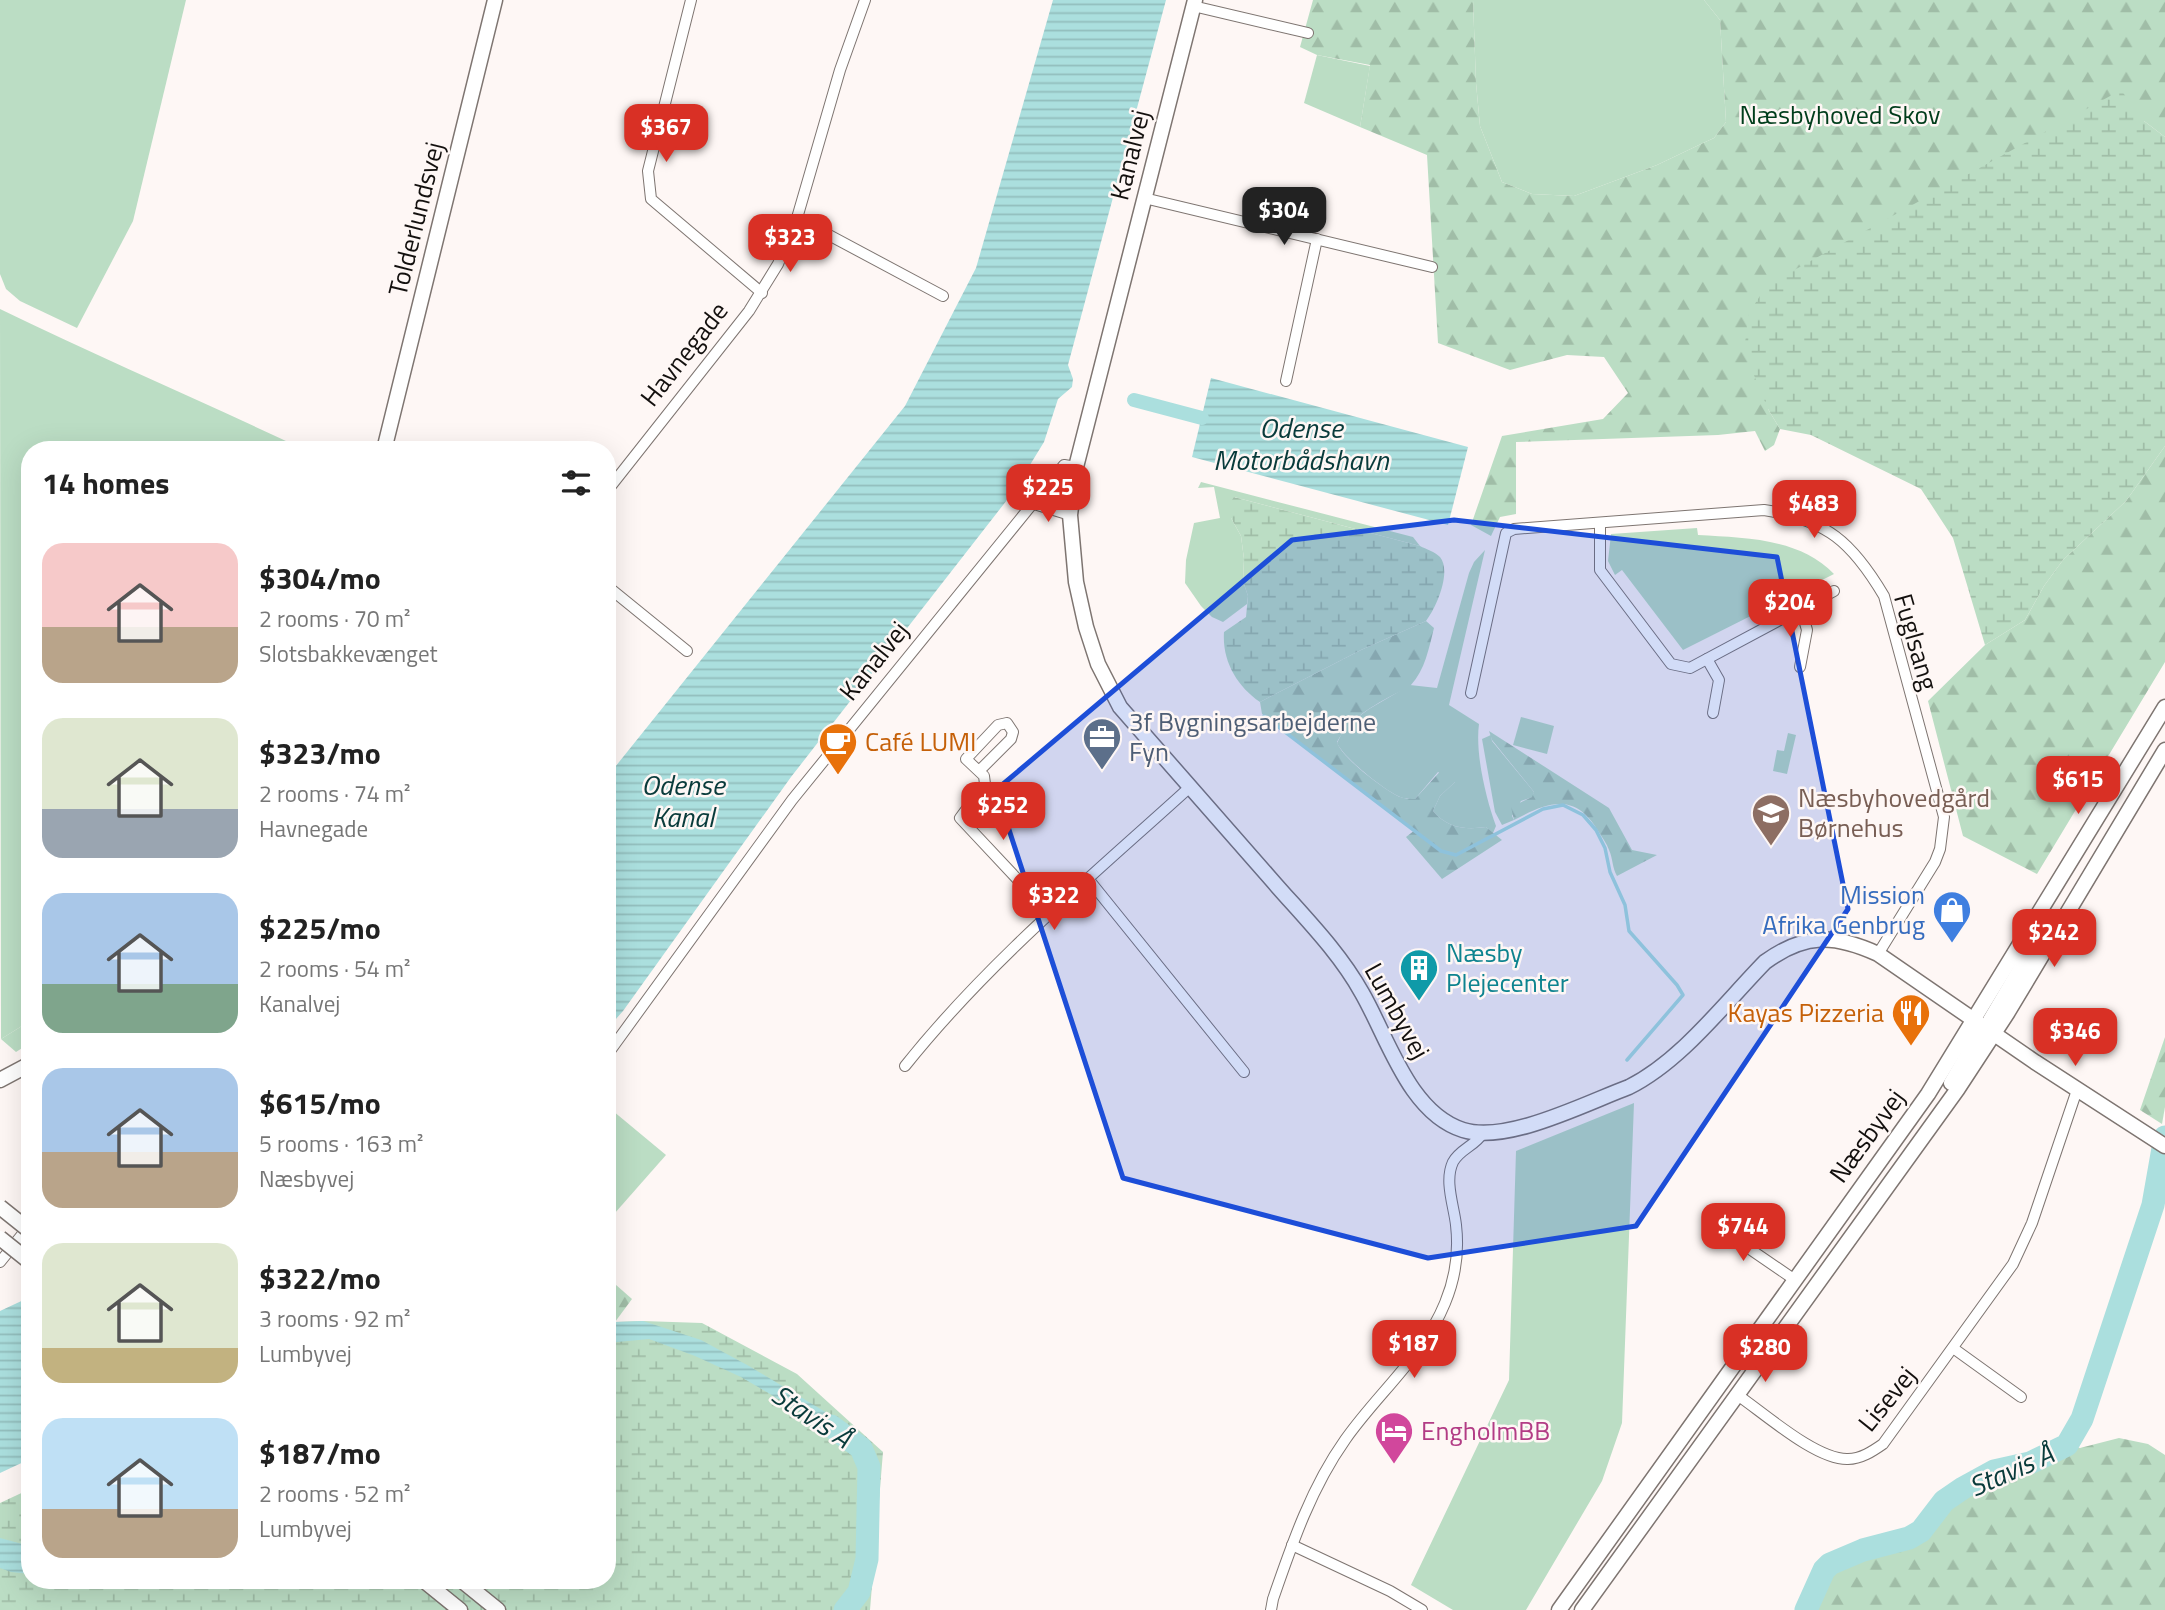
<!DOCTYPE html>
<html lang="en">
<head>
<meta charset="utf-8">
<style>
  :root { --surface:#fff; --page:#f6f6f6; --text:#222; --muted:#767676; --accent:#d93025 }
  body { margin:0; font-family:"Titillium Web",sans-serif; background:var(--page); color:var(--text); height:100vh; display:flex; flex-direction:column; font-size:26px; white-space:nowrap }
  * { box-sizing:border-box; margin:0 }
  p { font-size:23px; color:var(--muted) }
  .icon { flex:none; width:38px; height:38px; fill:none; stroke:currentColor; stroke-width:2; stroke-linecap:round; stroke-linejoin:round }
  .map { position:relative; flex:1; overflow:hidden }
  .sheet { position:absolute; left:21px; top:441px; width:595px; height:1148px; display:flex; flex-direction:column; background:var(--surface); border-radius:28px; box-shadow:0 7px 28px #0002 }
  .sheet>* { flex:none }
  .price { position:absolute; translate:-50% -60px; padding:0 16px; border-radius:14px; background:var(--accent); color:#fff; font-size:23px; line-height:46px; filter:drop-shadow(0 2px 4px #0008) }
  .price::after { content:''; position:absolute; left:50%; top:42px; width:21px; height:16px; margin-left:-10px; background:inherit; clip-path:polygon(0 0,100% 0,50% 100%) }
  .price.active { background:#222; color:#fff }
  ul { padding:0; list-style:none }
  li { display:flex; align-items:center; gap:21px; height:175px; padding:0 21px }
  li span { display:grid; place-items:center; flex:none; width:196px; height:140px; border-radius:21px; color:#555 }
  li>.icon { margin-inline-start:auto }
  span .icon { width:84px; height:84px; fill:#fffc; stroke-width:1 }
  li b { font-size:30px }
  h2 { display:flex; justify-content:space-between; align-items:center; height:84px; padding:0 21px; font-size:30px }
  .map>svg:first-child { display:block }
  .green { fill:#bbddc4 }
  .forest { fill:url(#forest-firs) }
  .wetland { fill:url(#wetland-marsh) }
  .water { fill:url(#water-rules) }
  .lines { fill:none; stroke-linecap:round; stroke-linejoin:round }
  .stream { stroke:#abdfde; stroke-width:3.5 }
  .canal { stroke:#abdfde; stroke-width:14 }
  .river { stroke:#abdfde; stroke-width:23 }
  .street-casing { stroke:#7e7571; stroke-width:12 }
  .secondary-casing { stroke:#7e7571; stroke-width:17 }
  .street { stroke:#fff; stroke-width:10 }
  .secondary { stroke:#fff; stroke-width:14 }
  .secondary-bridge-casing { stroke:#7e7571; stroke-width:17; stroke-linecap:butt }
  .secondary-bridge { stroke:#fff; stroke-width:14 }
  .marked { fill:#1d4ed8; fill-opacity:0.2; stroke:#1d4ed8; stroke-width:5; stroke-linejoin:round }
  .labels { text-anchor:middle; stroke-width:5; stroke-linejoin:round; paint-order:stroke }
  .park-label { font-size:26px; fill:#003d1b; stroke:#fef7f5 }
  .street-label { font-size:26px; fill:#13100e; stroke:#fef7f5 }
  .service-label { font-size:26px; fill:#4e5e75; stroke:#fef7f5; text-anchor:start }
  .food-label { font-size:26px; fill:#c56008; stroke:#fef7f5; text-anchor:start }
  .education-label { font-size:26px; fill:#785e54; stroke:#fef7f5; text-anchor:start }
  .shop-label { font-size:26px; fill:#366cbe; stroke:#fef7f5; text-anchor:end }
  .culture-label { font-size:26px; fill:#0d838f; stroke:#fef7f5; text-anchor:start }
  .hotel-label { font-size:26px; fill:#b23c85; stroke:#fef7f5; text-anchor:start }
  .water-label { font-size:28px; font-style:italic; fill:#093b3b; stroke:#fef7f5 }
</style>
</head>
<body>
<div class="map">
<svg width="2165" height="1610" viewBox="0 0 2165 1610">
  <defs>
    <pattern id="forest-firs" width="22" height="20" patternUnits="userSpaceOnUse" patternTransform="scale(1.75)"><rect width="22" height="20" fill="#bbddc4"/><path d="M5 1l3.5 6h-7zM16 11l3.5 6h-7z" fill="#a0bda7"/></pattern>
    <pattern id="wetland-marsh" width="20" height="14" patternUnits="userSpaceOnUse" patternTransform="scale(1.75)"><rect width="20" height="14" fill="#bbddc4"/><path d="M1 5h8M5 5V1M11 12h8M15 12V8" fill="none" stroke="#a0bda7"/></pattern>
    <pattern id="water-rules" width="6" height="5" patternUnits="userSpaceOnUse" patternTransform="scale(1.75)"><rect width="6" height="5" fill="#abdfde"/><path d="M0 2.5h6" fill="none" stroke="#92bebd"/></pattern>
  </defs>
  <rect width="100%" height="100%" fill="#fef7f5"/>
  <g class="green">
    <polygon points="0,0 186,0 133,221 77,328 20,301 6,289 0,274"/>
    <polygon points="1473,0 1704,0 1720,20 1726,122 1714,138 1701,144 1657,165 1574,196 1532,194 1502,182 1480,126 1476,83"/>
    <polygon points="1317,55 1370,66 1360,127 1304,103"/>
    <path d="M0,309C101,358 204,402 305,450H30V1021L1,1039Z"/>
    <polygon points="1201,482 1413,537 1420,546 1234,497 1231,518 1241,536 1244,559 1243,581 1248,596 1247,604 1223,622 1212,617 1201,606 1185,583 1186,560 1194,523 1220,518 1214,487 1198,488"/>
    <path d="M1697,528L1698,535C1746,538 1800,538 1834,574L1683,650L1622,570L1615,575L1608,561L1611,534Z"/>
    <path d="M1485,550L1449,705L1479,724C1475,753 1486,799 1496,826L1493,833L1486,827C1465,830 1447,828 1433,811L1440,796L1455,782L1438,772L1415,799C1409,799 1404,799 1398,796C1383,789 1343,757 1337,743L1343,731L1354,720L1369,709L1410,685L1437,688L1469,573L1474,562Z"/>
    <polygon points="1521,717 1554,726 1547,754 1513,745"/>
    <polygon points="1788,733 1796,735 1787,774 1773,771 1777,750 1784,751"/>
    <polygon points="1491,735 1492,741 1534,792 1533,797 1521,801 1512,816 1514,820 1502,825 1495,812 1482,739"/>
    <polygon points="1634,1103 1622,1423 1602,1481 1526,1610 1453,1610 1411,1585 1509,1380 1516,1151"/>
    <polygon points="607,1106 666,1155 607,1222"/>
  </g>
  <g class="forest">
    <polygon points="1313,0 1473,0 1476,83 1480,126 1502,182 1532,194 1574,196 1657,165 1701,144 1714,138 1726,122 1720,20 1704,0 2165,0 2165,137 2144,121 1768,409 1780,429 1774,445 1765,451 1755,431 1718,435 1516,442 1516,514 1500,517 1491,536 1471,525 1502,436 1603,419 1628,393 1604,357 1567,355 1510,370 1438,343 1427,155 1360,127 1370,65 1317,55 1300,47"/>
    <polygon points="2165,446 2165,662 2037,874 1963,836 1928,701 1985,645 2025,620 2044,586 2063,560 2126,501"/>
    <path d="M1426,621L1434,628C1429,648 1425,670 1411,685C1406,689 1397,693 1391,696C1369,708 1349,720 1337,742C1342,758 1379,785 1394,794C1400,798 1407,799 1415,799L1445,766L1451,767L1457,776L1455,782L1440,796L1433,811C1447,828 1465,830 1486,827L1502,840L1442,879L1406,837L1415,830L1262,714L1260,702L1361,650Z"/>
    <path d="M1489,731L1609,808L1632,850L1657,855L1617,876C1612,867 1613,859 1609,850C1607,844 1602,837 1598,831C1575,792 1548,802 1514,820L1511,807L1532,797L1534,792L1492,740Z"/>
    <polygon points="30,1021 30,1043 16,1052 1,1039"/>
    <polygon points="2165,1037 2165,1107 2162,1124 2140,1110"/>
    <polygon points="607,1277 632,1299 615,1322 607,1325"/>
    <path d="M2119,1438L2148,1444L2165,1455V1610H1806C1814,1598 1816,1582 1823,1570C1837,1548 1892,1549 1913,1536C1932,1524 1941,1502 1963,1488C1988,1473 2002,1471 2028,1463C2042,1459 2055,1451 2067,1445L2080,1448Z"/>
  </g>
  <g class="wetland">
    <polygon points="2121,90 2144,121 2165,137 2165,446 2126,501 2063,560 2044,586 2025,620 1985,645 1953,538 1921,489 1811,435 1780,429 1768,409 1744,351 1749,313 1767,285"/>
    <path d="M1234,497L1420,546C1426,549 1435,552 1440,557C1452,572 1436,608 1426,621L1361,650L1260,702C1237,686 1222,661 1224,632L1246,617L1248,596L1243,581L1244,559L1241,536L1231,518L1230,503Z"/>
    <polygon points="643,1321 702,1323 797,1374 883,1452 870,1610 0,1610 0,1503 30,1489 30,1580 607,1580 607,1325 615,1322"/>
  </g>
  <g class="water">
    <polygon points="1053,0 1166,0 1068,365 1073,379 1072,387 1058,399 1044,442 1014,491 791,777 623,1011 607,1029 607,777 905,406 976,268"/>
    <polygon points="1211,378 1468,447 1448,525 1192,457"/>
    <polygon points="30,1297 30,1459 0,1473 0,1311"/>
    <polygon points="643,1321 701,1340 749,1366 827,1413 862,1440 850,1448 809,1417 741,1377 695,1356 649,1339 607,1343 607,1325 615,1322"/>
    <polygon points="0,1538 30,1546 30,1574 11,1572 0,1568"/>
  </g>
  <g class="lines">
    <polyline class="stream" points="1264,716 1441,851 1456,855 1543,809 1563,805 1583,815 1596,830 1605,848 1610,872 1625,905 1629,931 1677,985 1683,995 1627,1060"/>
    <polyline class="canal" points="1134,400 1202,418"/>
    <g class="river">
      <polyline points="831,1426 861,1448 869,1467 867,1559 859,1592 845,1610"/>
      <polyline points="1806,1610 1824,1570 1830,1564 1863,1550 1909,1538 1921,1531 1944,1501 1963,1488 1994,1471 2030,1463 2067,1445 2082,1419 2153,1205 2165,1137"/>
    </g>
    <g class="street-casing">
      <g id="street">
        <polyline points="691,0 648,171 651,199 762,293"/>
        <polyline points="1193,6 1308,33"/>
        <polyline points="1144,198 1432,267"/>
        <polyline points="797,218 943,296"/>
        <polyline points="1286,381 1317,239"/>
        <polyline points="607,491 749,311 778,264 797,218 840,70 865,0"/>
        <polyline points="1034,504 1070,515"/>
        <polyline points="1600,523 1600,570 1671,664 1690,668 1834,591"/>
        <polyline points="607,586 687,651"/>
        <polyline points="1707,659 1719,680 1713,713"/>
        <polyline points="1800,667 1807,630 1801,609"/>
        <path d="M1471,693L1506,533L1514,529L1764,510C1827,520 1852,542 1884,596L1944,817L1940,849L1935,862L1878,954"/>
        <polyline points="979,771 1011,739 1013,732 1007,723 998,725 966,759 984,776 985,784 960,818 1050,914"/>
        <polyline points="1089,880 1244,1072"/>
        <polyline points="607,1055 792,800 1064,465 1076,467"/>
        <path d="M905,1066C988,962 1092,876 1190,787"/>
        <polyline points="1709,1221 1795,1280"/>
        <polyline points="0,1262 29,1226"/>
        <polyline points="1953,1348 2021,1397"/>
        <path d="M1736,1394C1764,1413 1816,1460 1848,1459C1861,1459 1873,1451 1883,1444L2013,1264L2032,1223L2077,1090"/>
        <polyline points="1292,1545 1390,1591 1422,1610"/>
        <path d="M1271,1610L1273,1599C1292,1544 1311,1488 1345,1440C1377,1394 1423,1357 1445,1303C1455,1279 1459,1251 1456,1225C1454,1206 1444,1181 1453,1162C1460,1149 1475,1146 1483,1133"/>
      </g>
    </g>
    <g class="secondary-casing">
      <g id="secondary">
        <path d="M1195,0L1076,467L1070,515L1076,582L1086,627L1098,664L1120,707C1170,764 1220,821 1270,878C1302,915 1338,950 1362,993C1388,1038 1409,1113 1463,1130C1507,1144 1586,1103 1629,1087C1681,1061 1724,1004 1765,962C1805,933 1834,934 1878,954L2035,1062L2165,1146"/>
        <polyline points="384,450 495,0"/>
        <polyline points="1993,1034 1990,1020 2036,942 2039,919"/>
        <polyline points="0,1080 30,1064"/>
        <polyline points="1951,1083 1979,1035 1973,1020"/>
        <polyline points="423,1580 460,1610"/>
        <polyline points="461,1580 498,1610"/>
        <polyline points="1559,1610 1928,1094 2165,707"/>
        <polyline points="1582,1610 1957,1090 2008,1012 2165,750"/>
      </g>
    </g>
    <use href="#street" class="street"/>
    <use href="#secondary" class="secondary"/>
    <g class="secondary-bridge-casing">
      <g id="secondary-bridge">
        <polyline points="0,1207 30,1231"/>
        <polyline points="0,1238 30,1262"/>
      </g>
    </g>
    <use href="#secondary-bridge" class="secondary-bridge"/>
  </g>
  <path class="marked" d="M1454,520L1777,557L1848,909L1636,1226L1428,1258L1123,1178L996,790L1292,540Z"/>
  <defs>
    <g id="office-pin" transform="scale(2.0125)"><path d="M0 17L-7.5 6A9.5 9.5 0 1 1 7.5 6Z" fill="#5c6f8a" stroke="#fef7f5"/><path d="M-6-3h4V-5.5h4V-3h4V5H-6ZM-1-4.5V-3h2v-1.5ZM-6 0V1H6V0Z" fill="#fff"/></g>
    <g id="cafe-pin" transform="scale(2.0125)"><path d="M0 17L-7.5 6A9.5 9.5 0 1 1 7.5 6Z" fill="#e8710a" stroke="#fef7f5"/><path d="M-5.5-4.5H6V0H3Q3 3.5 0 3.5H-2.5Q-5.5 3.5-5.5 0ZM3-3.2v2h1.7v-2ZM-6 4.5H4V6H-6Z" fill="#fff"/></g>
    <g id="school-pin" transform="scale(2.0125)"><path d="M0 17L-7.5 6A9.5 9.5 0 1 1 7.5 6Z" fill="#8d6e63" stroke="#fef7f5"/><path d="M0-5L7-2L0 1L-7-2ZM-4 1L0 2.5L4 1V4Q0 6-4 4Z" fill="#fff"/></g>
    <g id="shop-pin" transform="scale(2.0125)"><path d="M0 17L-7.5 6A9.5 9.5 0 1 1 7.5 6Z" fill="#3f7fe0" stroke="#fef7f5"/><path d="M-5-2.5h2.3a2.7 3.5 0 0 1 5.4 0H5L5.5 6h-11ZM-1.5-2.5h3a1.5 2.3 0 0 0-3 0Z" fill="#fff"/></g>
    <g id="building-pin" transform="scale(2.0125)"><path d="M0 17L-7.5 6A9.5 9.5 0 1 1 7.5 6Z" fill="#0f9aa8" stroke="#fef7f5"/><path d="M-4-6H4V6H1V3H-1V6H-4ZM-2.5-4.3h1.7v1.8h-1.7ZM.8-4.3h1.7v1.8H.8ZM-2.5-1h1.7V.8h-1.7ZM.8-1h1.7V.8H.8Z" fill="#fff"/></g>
    <g id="restaurant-pin" transform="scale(2.0125)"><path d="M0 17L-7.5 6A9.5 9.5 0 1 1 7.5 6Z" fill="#e8710a" stroke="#fef7f5"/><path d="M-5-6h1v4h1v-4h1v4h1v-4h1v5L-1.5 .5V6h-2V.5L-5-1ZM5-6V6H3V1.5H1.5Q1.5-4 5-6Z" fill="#fff"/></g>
    <g id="hotel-pin" transform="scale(2.0125)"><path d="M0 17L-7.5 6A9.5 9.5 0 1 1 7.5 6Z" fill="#d1479c" stroke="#fef7f5"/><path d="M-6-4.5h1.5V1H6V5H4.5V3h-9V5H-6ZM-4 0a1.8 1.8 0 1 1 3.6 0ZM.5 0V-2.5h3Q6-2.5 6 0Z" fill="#fff"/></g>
  </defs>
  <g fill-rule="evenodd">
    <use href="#office-pin" x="1102" y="737"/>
    <use href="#cafe-pin" x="838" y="742"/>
    <use href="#school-pin" x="1771" y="813"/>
    <use href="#shop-pin" x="1952" y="910"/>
    <use href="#building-pin" x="1419" y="968"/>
    <use href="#restaurant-pin" x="1911" y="1013"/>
    <use href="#hotel-pin" x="1394" y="1431"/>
  </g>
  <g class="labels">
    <g class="park-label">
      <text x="1840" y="124">Næsbyhoved Skov</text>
    </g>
    <g class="street-label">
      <text transform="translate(1130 155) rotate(-76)" y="9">Kanalvej</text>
      <text transform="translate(416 219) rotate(-76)" y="9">Tolderlundsvej</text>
      <text transform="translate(684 354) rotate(-52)" y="9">Havnegade</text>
      <text transform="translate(1916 642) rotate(74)" y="9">Fuglsang</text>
      <text transform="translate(874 661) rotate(-51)" y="9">Kanalvej</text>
      <text transform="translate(1397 1011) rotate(61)" y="9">Lumbyvej</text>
      <text transform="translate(1867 1136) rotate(-54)" y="9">Næsbyvej</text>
      <text transform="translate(1887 1399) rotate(-51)" y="9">Lisevej</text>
    </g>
    <g class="service-label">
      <text x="1129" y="731">3f Bygningsarbejderne<tspan x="1129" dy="30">Fyn</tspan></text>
    </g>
    <g class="food-label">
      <text x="865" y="751">Café LUMI</text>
      <text x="1884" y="1022" text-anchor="end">Kayas Pizzeria</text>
    </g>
    <g class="education-label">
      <text x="1798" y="807">Næsbyhovedgård<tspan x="1798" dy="30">Børnehus</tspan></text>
    </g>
    <g class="shop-label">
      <text x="1925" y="904">Mission<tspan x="1925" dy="30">Afrika Genbrug</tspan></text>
    </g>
    <g class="culture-label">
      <text x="1446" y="962">Næsby<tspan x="1446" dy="30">Plejecenter</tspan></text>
    </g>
    <g class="hotel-label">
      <text x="1421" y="1440">EngholmBB</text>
    </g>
    <g class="water-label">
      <text x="1301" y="438">Odense<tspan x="1301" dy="32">Motorbådshavn</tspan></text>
      <text x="683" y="795">Odense<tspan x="683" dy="32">Kanal</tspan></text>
      <text transform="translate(812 1416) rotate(34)" y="10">Stavis Å</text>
      <text transform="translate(2011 1470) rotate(-24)" y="10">Stavis Å</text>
    </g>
  </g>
</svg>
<b class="price" style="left:666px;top:164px">$367</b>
<b class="price active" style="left:1284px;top:247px">$304</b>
<b class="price" style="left:790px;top:274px">$323</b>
<b class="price" style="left:1048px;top:524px">$225</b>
<b class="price" style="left:1814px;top:540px">$483</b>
<b class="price" style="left:1790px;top:639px">$204</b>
<b class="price" style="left:2078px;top:816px">$615</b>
<b class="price" style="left:1003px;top:842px">$252</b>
<b class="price" style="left:1054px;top:932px">$322</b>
<b class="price" style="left:2054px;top:969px">$242</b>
<b class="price" style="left:2075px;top:1068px">$346</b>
<b class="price" style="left:1743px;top:1263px">$744</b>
<b class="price" style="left:1414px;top:1380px">$187</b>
<b class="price" style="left:1765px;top:1384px">$280</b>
<section class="sheet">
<h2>14 homes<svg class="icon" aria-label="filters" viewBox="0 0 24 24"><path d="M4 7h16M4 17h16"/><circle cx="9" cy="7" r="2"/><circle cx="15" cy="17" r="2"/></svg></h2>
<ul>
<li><span style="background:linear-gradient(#f6c9c9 60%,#b9a48a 0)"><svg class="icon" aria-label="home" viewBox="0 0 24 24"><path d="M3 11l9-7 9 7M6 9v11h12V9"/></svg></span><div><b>$304/mo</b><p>2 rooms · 70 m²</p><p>Slotsbakkevænget</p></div></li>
<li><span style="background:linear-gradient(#dfe7d0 65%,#9aa5b1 0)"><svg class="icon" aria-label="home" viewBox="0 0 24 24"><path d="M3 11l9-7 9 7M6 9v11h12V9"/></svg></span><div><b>$323/mo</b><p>2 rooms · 74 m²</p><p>Havnegade</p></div></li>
<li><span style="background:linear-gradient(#a9c7e8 65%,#7fa58c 0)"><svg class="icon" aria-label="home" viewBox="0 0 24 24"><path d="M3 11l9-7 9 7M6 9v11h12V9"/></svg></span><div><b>$225/mo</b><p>2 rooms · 54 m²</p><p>Kanalvej</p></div></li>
<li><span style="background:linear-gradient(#a9c7e8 60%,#b9a48a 0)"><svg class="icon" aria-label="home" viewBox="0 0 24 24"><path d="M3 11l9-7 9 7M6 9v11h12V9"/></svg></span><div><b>$615/mo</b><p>5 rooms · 163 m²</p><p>Næsbyvej</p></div></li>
<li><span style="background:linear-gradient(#dfe7d0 75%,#c2b280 0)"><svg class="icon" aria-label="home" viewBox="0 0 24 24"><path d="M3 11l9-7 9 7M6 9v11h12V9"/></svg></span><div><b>$322/mo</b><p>3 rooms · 92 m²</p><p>Lumbyvej</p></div></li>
<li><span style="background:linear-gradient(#bfe0f5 65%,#b9a48a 0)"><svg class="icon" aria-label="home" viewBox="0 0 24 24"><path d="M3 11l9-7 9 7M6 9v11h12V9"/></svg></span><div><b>$187/mo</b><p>2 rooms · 52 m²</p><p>Lumbyvej</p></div></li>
</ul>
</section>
</div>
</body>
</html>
